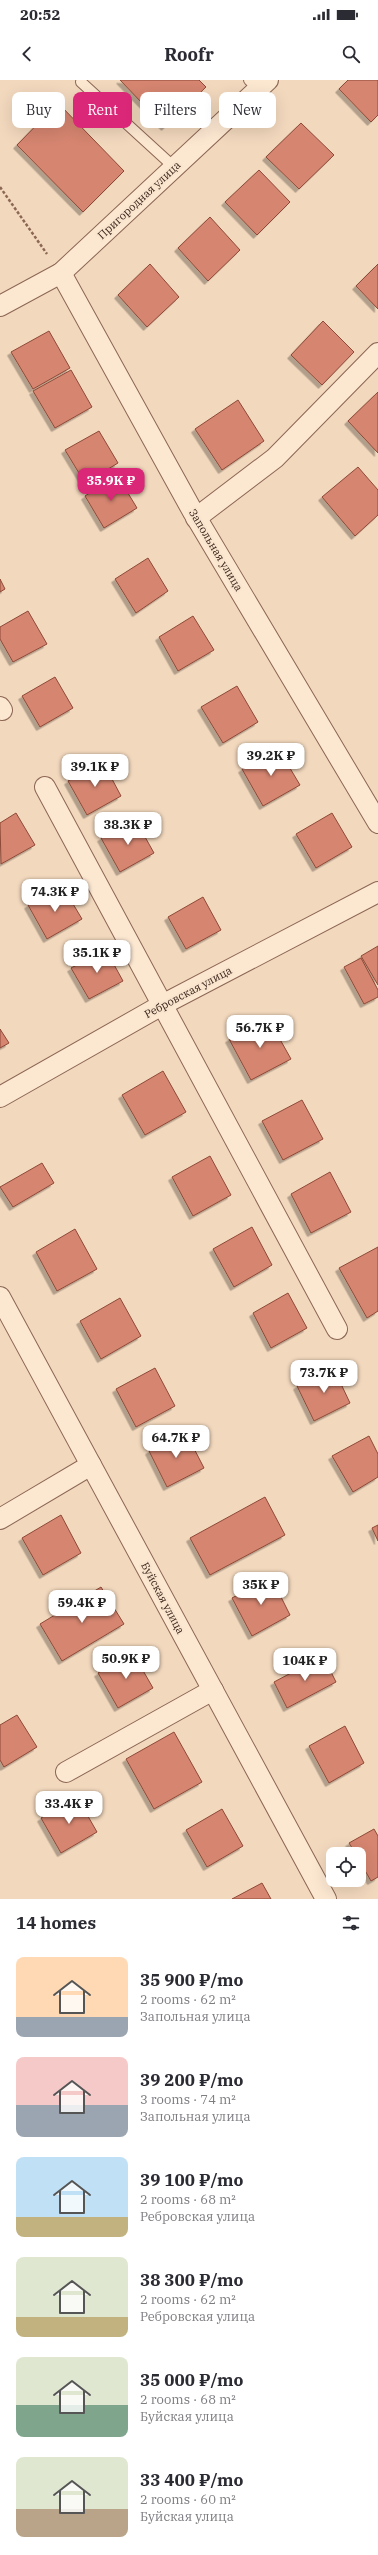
<!DOCTYPE html>
<html lang="en">
<head>
<meta charset="utf-8">
<style>
  :root { --surface:#fff; --page:#f2f2f3; --text:#2b2b33; --muted:#7c7c81; --accent:#db2777 }
  body { margin:0; font-family:"IBM Plex Serif",serif; background:var(--page); color:var(--text); height:100vh; display:flex; flex-direction:column; font-size:15px; white-space:nowrap }
  * { box-sizing:border-box; margin:0 }
  p { font-size:13px; color:var(--muted) }
  .icon { flex:none; width:22px; height:22px; fill:none; stroke:currentColor; stroke-width:2; stroke-linecap:round; stroke-linejoin:round }
  .map { position:relative; height:1819px; overflow:hidden }
  .panel { display:flex; flex-direction:column; background:var(--surface); flex:1 }
  .panel>* { flex:none }
  .guide { position:absolute; left:12px; top:12px; width:354px; height:36px; display:flex; gap:8px }
  .controls { position:absolute; left:326px; top:1767px; display:grid; gap:8px }
  .controls a { display:grid; place-items:center; width:40px; height:40px; border-radius:8px; background:var(--surface); box-shadow:0 4px 16px #0002; font-size:20px }
  .price { position:absolute; translate:-50% -34px; padding:0 9px; border-radius:8px; background:#fff; color:#222; font-size:13px; line-height:26px; filter:drop-shadow(0 1px 2px #0008) }
  .price::after { content:''; position:absolute; left:50%; top:24px; width:12px; height:9px; margin-left:-6px; background:inherit; clip-path:polygon(0 0,100% 0,50% 100%) }
  .price.current { background:var(--accent); color:#fff }
  ul { padding:0; list-style:none }
  li { display:flex; align-items:center; gap:12px; height:100px; padding:0 16px }
  li span { display:grid; place-items:center; flex:none; width:112px; height:80px; border-radius:8px; color:#555 }
  li>.icon { margin-inline-start:auto }
  span .icon { width:48px; height:48px; fill:#fffc; stroke-width:1 }
  li b { font-size:17px }
  h2 { display:flex; justify-content:space-between; align-items:center; height:48px; padding:0 16px; font-size:17px }
  .pill { padding:0 14px; border-radius:8px; background:var(--surface); box-shadow:0 4px 16px #0002; font-size:14px; line-height:36px }
  .pill.current { background:var(--accent); color:#fff }
  .status { display:flex; justify-content:space-between; align-items:center; height:28px; padding:0 20px; background:var(--surface); direction:ltr }
  .status svg { height:11px; fill:currentColor }
  header { display:flex; justify-content:space-between; align-items:center; height:52px; padding:0 16px; background:var(--surface); font-size:18px; font-weight:700 }
  .map>svg:first-child { display:block }
  .building { fill:#d5856f; stroke:#8e4937; filter:url(#shadow) }
  .lines { fill:none; stroke-linecap:round; stroke-linejoin:round }
  .lane-casing { stroke:#8c6754; stroke-width:12 }
  .street-casing { stroke:#8c6754; stroke-width:22 }
  .path { stroke:#8c6754; stroke-width:2.5; stroke-dasharray:3 2; stroke-linecap:butt }
  .lane { stroke:#fce7d1; stroke-width:10 }
  .street { stroke:#fce7d1; stroke-width:20 }
  .labels { text-anchor:middle; stroke-width:4; stroke-linejoin:round; paint-order:stroke }
  .street-label { font-size:11px; fill:#3a241b; stroke:#f9e4cd }
</style>
</head>
<body>
<div class="status"><b>20:52</b><svg viewBox="0 0 49 12"><path d="M0 12V9h3v3zM5 12V6h3v6zM10 12V3h3v9zM15 12V0h3v12zM26 1h20v11H26zM47 4h2v5h-2z"/></svg></div>
<header><svg class="icon" aria-label="back" viewBox="0 0 24 24"><path d="M15 5l-7 7 7 7"/></svg>Roofr<svg class="icon" aria-label="search" viewBox="0 0 24 24"><circle cx="10" cy="10" r="6"/><path d="M15 15l6 6"/></svg></header>
<div class="map">
<svg width="378" height="1819" viewBox="0 0 378 1819">
  <defs>
    <filter id="shadow"><feDropShadow dx="-3.5" dy="3.5" stdDeviation="0" flood-color="#0004"/></filter>
  </defs>
  <rect width="100%" height="100%" fill="#f2d8bd"/>
  <g class="building">
    <polygon points="120,0 199,0 206,7 165,47"/>
    <polygon points="348,0 378,0 378,35 371,42 339,9"/>
    <polygon points="58,23 124,91 83,132 17,65"/>
    <polygon points="301,43 334,75 299,109 266,77"/>
    <polygon points="259,90 290,122 257,155 225,122"/>
    <polygon points="210,137 240,170 208,201 178,168"/>
    <polygon points="150,184 179,217 147,247 118,215"/>
    <polygon points="378,184 378,229 356,206"/>
    <polygon points="323,241 354,272 322,305 291,275"/>
    <polygon points="49,251 70,288 33,309 11,272"/>
    <polygon points="71,290 92,327 55,348 33,311"/>
    <polygon points="378,312 378,373 348,341"/>
    <polygon points="238,320 264,361 222,390 195,349"/>
    <polygon points="99,351 118,383 85,403 65,370"/>
    <polygon points="358,387 378,410 378,435 355,456 322,417"/>
    <polygon points="117,395 137,428 104,448 85,416"/>
    <polygon points="148,478 168,511 136,533 115,499"/>
    <polygon points="0,499 5,509 0,512"/>
    <polygon points="28,531 47,564 13,582 0,559 0,547"/>
    <polygon points="193,536 214,570 178,591 159,557"/>
    <polygon points="55,597 73,628 40,647 22,616"/>
    <polygon points="237,606 258,642 223,663 201,627"/>
    <polygon points="278,668 300,705 263,726 242,689"/>
    <polygon points="103,682 121,716 87,735 68,701"/>
    <polygon points="16,733 35,765 1,784 0,743"/>
    <polygon points="332,733 352,767 316,788 296,754"/>
    <polygon points="135,739 154,773 120,792 101,758"/>
    <polygon points="63,807 82,839 47,859 28,825"/>
    <polygon points="203,817 221,850 186,869 168,837"/>
    <polygon points="378,866 378,905 361,876"/>
    <polygon points="106,870 123,901 89,919 71,888"/>
    <polygon points="361,878 378,910 378,917 364,924 344,887"/>
    <polygon points="268,938 291,979 251,1000 229,959"/>
    <polygon points="0,949 9,963 0,968"/>
    <polygon points="163,991 186,1032 145,1055 122,1015"/>
    <polygon points="302,1020 323,1059 283,1080 262,1041"/>
    <polygon points="210,1076 231,1115 193,1136 172,1097"/>
    <polygon points="42,1083 54,1103 13,1127 0,1107"/>
    <polygon points="330,1092 351,1132 311,1153 291,1114"/>
    <polygon points="252,1147 272,1185 234,1207 213,1169"/>
    <polygon points="75,1149 97,1189 57,1211 36,1172"/>
    <polygon points="378,1167 378,1231 367,1238 339,1188"/>
    <polygon points="288,1213 307,1248 271,1268 253,1233"/>
    <polygon points="120,1218 141,1256 101,1279 80,1241"/>
    <polygon points="333,1287 350,1323 314,1341 297,1306"/>
    <polygon points="155,1288 175,1326 136,1347 116,1309"/>
    <polygon points="185,1351 204,1388 167,1407 149,1371"/>
    <polygon points="369,1356 378,1374 378,1397 353,1412 332,1376"/>
    <polygon points="265,1417 285,1455 210,1495 190,1458"/>
    <polygon points="61,1435 81,1473 43,1495 22,1458"/>
    <polygon points="378,1445 378,1461 372,1448"/>
    <polygon points="271,1497 290,1535 252,1556 232,1518"/>
    <polygon points="101,1507 124,1544 62,1581 40,1544"/>
    <polygon points="133,1573 153,1608 118,1628 98,1593"/>
    <polygon points="323,1576 336,1602 287,1628 274,1602"/>
    <polygon points="17,1635 37,1667 4,1687 0,1680 0,1645"/>
    <polygon points="345,1646 364,1683 329,1703 309,1666"/>
    <polygon points="174,1652 202,1702 154,1729 126,1679"/>
    <polygon points="77,1717 97,1752 61,1773 41,1738"/>
    <polygon points="222,1729 243,1766 207,1787 186,1750"/>
    <polygon points="374,1749 378,1756 378,1797 371,1801 359,1780 359,1774 356,1774 349,1763"/>
    <polygon points="262,1803 271,1819 232,1819"/>
  </g>
  <g class="lines">
    <g class="lane-casing">
      <g id="lane">
        <polyline points="249,0 258,9"/>
        <polyline points="81,2 174,87"/>
      </g>
    </g>
    <g class="street-casing">
      <g id="street">
        <polyline points="61,193 193,432 378,743"/>
        <polyline points="0,226 61,193 268,0"/>
        <polyline points="196,438 275,378 378,273"/>
        <polyline points="0,627 2,630"/>
        <polyline points="45,707 337,1249"/>
        <polyline points="0,1017 162,925 378,812"/>
        <polyline points="0,1217 326,1819"/>
        <polyline points="0,1439 91,1385"/>
        <polyline points="66,1692 213,1610"/>
      </g>
    </g>
    <polyline class="path" points="0,107 47,174"/>
    <use href="#lane" class="lane"/>
    <use href="#street" class="street"/>
  </g>
  <g class="labels">
    <g class="street-label">
      <text transform="translate(139 120) rotate(-43)" y="4">Пригородная улица</text>
      <text transform="translate(216 470) rotate(59)" y="4">Запольная улица</text>
      <text transform="translate(188 912) rotate(-28)" y="4">Ребровская улица</text>
      <text transform="translate(163 1518) rotate(62)" y="4">Буйская улица</text>
    </g>
  </g>
</svg>
<div class="controls">
<a><svg class="icon" aria-label="locate" viewBox="0 0 24 24"><circle cx="12" cy="12" r="6"/><path d="M12 2v4M12 18v4M2 12h4M18 12h4"/></svg></a>
</div>
<b class="price current" style="left:111px;top:422px">35.9K ₽</b>
<b class="price" style="left:271px;top:697px">39.2K ₽</b>
<b class="price" style="left:95px;top:708px">39.1K ₽</b>
<b class="price" style="left:128px;top:766px">38.3K ₽</b>
<b class="price" style="left:55px;top:833px">74.3K ₽</b>
<b class="price" style="left:97px;top:894px">35.1K ₽</b>
<b class="price" style="left:260px;top:969px">56.7K ₽</b>
<b class="price" style="left:324px;top:1314px">73.7K ₽</b>
<b class="price" style="left:176px;top:1379px">64.7K ₽</b>
<b class="price" style="left:261px;top:1526px">35K ₽</b>
<b class="price" style="left:82px;top:1544px">59.4K ₽</b>
<b class="price" style="left:126px;top:1600px">50.9K ₽</b>
<b class="price" style="left:305px;top:1602px">104K ₽</b>
<b class="price" style="left:69px;top:1745px">33.4K ₽</b>
<div class="guide">
<a class="pill">Buy</a>
<a class="pill current">Rent</a>
<a class="pill">Filters</a>
<a class="pill">New</a>
</div>
</div>
<section class="panel">
<h2>14 homes<svg class="icon" aria-label="filters" viewBox="0 0 24 24"><path d="M4 7h16M4 17h16"/><circle cx="9" cy="7" r="2"/><circle cx="15" cy="17" r="2"/></svg></h2>
<ul>
<li><span style="background:linear-gradient(#ffd9b3 75%,#9aa5b1 0)"><svg class="icon" aria-label="home" viewBox="0 0 24 24"><path d="M3 11l9-7 9 7M6 9v11h12V9"/></svg></span><div><b>35 900 ₽/mo</b><p>2 rooms · 62 m²</p><p>Запольная улица</p></div></li>
<li><span style="background:linear-gradient(#f6c9c9 60%,#9aa5b1 0)"><svg class="icon" aria-label="home" viewBox="0 0 24 24"><path d="M3 11l9-7 9 7M6 9v11h12V9"/></svg></span><div><b>39 200 ₽/mo</b><p>3 rooms · 74 m²</p><p>Запольная улица</p></div></li>
<li><span style="background:linear-gradient(#bfe0f5 75%,#c2b280 0)"><svg class="icon" aria-label="home" viewBox="0 0 24 24"><path d="M3 11l9-7 9 7M6 9v11h12V9"/></svg></span><div><b>39 100 ₽/mo</b><p>2 rooms · 68 m²</p><p>Ребровская улица</p></div></li>
<li><span style="background:linear-gradient(#dfe7d0 75%,#c2b280 0)"><svg class="icon" aria-label="home" viewBox="0 0 24 24"><path d="M3 11l9-7 9 7M6 9v11h12V9"/></svg></span><div><b>38 300 ₽/mo</b><p>2 rooms · 62 m²</p><p>Ребровская улица</p></div></li>
<li><span style="background:linear-gradient(#dfe7d0 60%,#7fa58c 0)"><svg class="icon" aria-label="home" viewBox="0 0 24 24"><path d="M3 11l9-7 9 7M6 9v11h12V9"/></svg></span><div><b>35 000 ₽/mo</b><p>2 rooms · 68 m²</p><p>Буйская улица</p></div></li>
<li><span style="background:linear-gradient(#dfe7d0 65%,#b9a48a 0)"><svg class="icon" aria-label="home" viewBox="0 0 24 24"><path d="M3 11l9-7 9 7M6 9v11h12V9"/></svg></span><div><b>33 400 ₽/mo</b><p>2 rooms · 60 m²</p><p>Буйская улица</p></div></li>
</ul>
</section>
</body>
</html>
